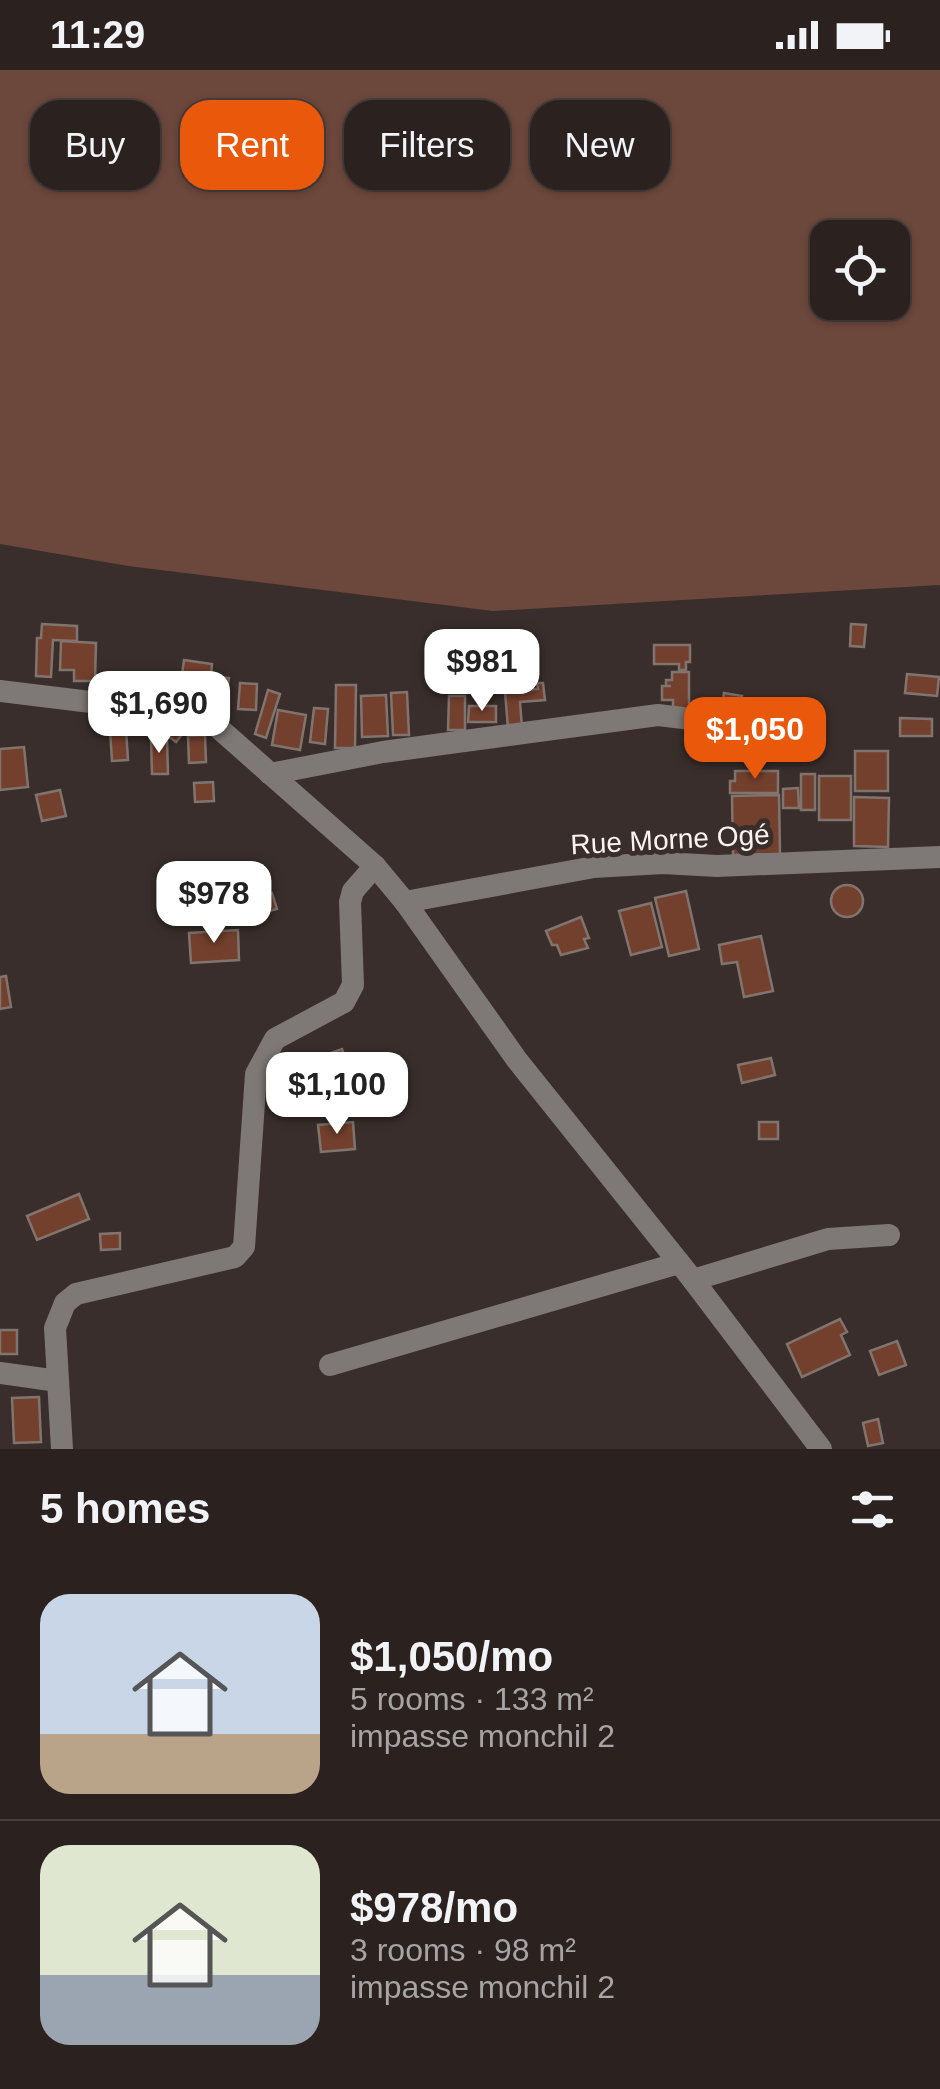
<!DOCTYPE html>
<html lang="en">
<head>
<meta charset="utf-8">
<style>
  :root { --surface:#2b2220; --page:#372f2d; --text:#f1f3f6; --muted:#a6a4a5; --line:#473f3e; --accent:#ea580c }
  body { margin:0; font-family:Helvetica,sans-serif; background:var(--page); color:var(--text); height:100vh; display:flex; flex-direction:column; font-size:38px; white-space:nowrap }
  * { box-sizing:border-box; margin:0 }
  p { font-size:32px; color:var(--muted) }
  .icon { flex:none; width:55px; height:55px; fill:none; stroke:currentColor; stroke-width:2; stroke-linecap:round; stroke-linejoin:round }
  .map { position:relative; height:1379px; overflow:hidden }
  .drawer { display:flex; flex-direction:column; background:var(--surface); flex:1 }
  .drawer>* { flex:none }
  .top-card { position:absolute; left:30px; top:30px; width:880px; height:90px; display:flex; gap:20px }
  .tools { position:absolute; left:810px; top:150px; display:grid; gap:20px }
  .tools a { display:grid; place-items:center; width:100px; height:100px; border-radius:20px; background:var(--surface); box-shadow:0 2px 8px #0004,0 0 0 2px var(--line); font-size:50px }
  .price { position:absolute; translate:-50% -85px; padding:0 22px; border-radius:20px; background:#fff; color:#222; font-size:32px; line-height:65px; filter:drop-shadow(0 2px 5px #0008) }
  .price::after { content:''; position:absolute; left:50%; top:60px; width:30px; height:22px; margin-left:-15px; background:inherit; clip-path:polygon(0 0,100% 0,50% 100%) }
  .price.selected { background:var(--accent); color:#fff }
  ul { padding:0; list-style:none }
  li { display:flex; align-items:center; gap:30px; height:250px; padding:0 40px }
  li+li { border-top:2px solid var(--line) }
  li span { display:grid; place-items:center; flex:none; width:280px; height:200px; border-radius:30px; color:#555 }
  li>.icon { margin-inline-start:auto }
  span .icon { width:120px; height:120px; fill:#fffc; stroke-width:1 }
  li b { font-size:42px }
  h2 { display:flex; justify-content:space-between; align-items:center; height:120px; padding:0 40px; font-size:42px }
  .chip { padding:0 35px; border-radius:30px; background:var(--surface); box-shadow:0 2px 8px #0004,0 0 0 2px var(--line); font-size:35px; line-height:90px }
  .chip.selected { background:var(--accent); color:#fff }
  .status { display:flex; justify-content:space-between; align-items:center; height:70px; padding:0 50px; background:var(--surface); direction:ltr }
  .status svg { height:28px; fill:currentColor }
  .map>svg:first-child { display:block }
  .green { fill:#6c473b; fill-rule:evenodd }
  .building { fill:#74402e; stroke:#81746f; stroke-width:2.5 }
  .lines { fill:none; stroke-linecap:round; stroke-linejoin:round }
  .minor { stroke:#7e7876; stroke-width:22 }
  .labels { text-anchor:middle; stroke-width:10; stroke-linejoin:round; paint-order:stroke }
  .street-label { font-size:28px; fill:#faf3f0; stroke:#392e2b }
</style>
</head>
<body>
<div class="status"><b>11:29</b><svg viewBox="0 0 49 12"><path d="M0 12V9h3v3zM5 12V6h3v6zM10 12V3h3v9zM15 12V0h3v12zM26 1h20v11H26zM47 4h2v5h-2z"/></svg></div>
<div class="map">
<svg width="940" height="1379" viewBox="0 0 940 1379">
  <rect width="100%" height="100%" fill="#392e2b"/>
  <path class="green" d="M0,0H940V515L493,541L128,496L0,474ZM828,168H892V232H828Z"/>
  <g class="building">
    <polygon points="42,554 77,556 77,571 53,570 51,607 36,606 37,568 41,568"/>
    <polygon points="851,554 866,555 864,577 850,576"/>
    <polygon points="61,571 96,573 95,611 74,611 74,600 60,600"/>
    <polygon points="654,575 690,575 690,592 686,592 686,600 679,600 679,594 654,594"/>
    <polygon points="184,590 212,594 211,606 229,608 225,633 207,631 207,636 178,632"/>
    <polygon points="672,602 689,602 689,642 673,642 673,630 662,630 662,616 671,616 666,616 666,610 672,610"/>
    <polygon points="907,604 939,607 937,626 905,623"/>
    <polygon points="240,613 257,614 256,640 238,639"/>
    <polygon points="537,613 543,613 545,630 520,632 522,657 508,658 505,622 538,619"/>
    <polygon points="336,615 356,615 355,678 335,678"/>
    <polygon points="268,620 280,624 266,668 255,664"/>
    <polygon points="407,622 409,665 393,665 391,623"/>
    <polygon points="724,623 742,626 738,653 719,655"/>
    <polygon points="386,625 388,666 362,667 361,626"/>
    <polygon points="449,626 465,626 465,660 448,660"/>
    <polygon points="469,636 496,636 496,652 468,652"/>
    <polygon points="314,638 328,639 325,674 310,672"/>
    <polygon points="278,640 306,645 300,680 272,675"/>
    <polygon points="160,644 184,662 176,672 152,654"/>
    <polygon points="900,648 932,649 932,666 900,666"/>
    <polygon points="126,659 128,690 112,691 110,660"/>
    <polygon points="205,665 206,692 189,693 188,666"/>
    <polygon points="151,668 167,668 168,704 152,704"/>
    <polygon points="735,671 771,672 770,686 735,685"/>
    <polygon points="24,677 28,717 0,720 0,679"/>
    <rect x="855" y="681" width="33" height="40"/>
    <polygon points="735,701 778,701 778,723 730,723 730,711 735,711"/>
    <rect x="801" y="704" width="14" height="36"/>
    <rect x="819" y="706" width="32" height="44"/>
    <polygon points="213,712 214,731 195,732 194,713"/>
    <polygon points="798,718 799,738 783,738 783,719"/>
    <polygon points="60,720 66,746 42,751 36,725"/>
    <polygon points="779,725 780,784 733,785 732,726"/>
    <polygon points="854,727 889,728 888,777 854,776"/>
    <circle cx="847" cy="831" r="16"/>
    <polygon points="686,821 699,879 669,886 655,828"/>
    <polygon points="272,823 277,839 259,844 254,828"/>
    <polygon points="651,833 662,877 631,885 619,841"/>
    <polygon points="581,847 589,868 584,869 588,878 561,885 557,875 552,875 546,861"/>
    <polygon points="238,860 239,890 191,893 189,863"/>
    <polygon points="761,866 773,921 744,927 737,892 722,894 719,875"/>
    <polygon points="6,906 11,937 0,939 0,907"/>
    <polygon points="342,979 353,1010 304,1026 293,996"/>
    <polygon points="771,988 775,1005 742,1013 738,995"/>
    <polygon points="353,1052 355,1079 321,1082 318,1055"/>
    <rect x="759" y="1052" width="19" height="17"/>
    <polygon points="79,1124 89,1149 37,1170 27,1146"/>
    <polygon points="120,1163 120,1179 101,1180 100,1164"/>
    <polygon points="840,1249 847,1262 841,1265 850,1285 802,1307 787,1274"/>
    <rect x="0" y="1260" width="17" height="24"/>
    <polygon points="897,1271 906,1295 879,1305 870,1281"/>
    <polygon points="39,1327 41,1372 14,1373 12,1328"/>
    <polygon points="878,1349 883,1373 868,1376 863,1353"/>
  </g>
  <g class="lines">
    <g class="minor">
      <polyline points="0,621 205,646 375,796 405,832 517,990 693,1210 821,1379"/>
      <polyline points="270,704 383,682 658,645 774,659"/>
      <polyline points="405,832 594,797 663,793 717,796 940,787"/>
      <polyline points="693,1210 828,1169 889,1165"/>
      <polyline points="330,1295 679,1193"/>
      <polyline points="0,1303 58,1311"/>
      <polyline points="62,1379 55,1258 65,1233 76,1224 235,1187 244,1177 256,1004 275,969 344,932 353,915 350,832 353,821 375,796"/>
    </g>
  </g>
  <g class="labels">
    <g class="street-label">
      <text transform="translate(670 769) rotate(-3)" y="10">Rue Morne Ogé</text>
    </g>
  </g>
</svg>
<div class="tools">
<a><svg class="icon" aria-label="locate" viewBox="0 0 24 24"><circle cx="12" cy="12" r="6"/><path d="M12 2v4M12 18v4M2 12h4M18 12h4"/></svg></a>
</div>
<b class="price" style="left:482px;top:644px">$981</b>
<b class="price" style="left:159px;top:686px">$1,690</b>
<b class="price selected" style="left:755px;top:712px">$1,050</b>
<b class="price" style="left:214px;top:876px">$978</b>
<b class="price" style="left:337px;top:1067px">$1,100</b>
<div class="top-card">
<a class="chip">Buy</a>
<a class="chip selected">Rent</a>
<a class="chip">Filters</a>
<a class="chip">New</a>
</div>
</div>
<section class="drawer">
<h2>5 homes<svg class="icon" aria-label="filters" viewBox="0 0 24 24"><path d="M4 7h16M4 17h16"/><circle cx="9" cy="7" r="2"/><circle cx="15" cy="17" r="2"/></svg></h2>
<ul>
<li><span style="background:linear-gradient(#c9d6e8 70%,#b9a48a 0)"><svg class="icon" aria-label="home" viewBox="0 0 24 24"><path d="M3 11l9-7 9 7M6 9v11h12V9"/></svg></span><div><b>$1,050/mo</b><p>5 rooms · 133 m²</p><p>impasse monchil 2</p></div></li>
<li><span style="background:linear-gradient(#dfe7d0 65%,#9aa5b1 0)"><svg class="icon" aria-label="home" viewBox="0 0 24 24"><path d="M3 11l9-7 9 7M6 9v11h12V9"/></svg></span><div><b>$978/mo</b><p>3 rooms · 98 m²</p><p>impasse monchil 2</p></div></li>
</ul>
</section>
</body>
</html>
